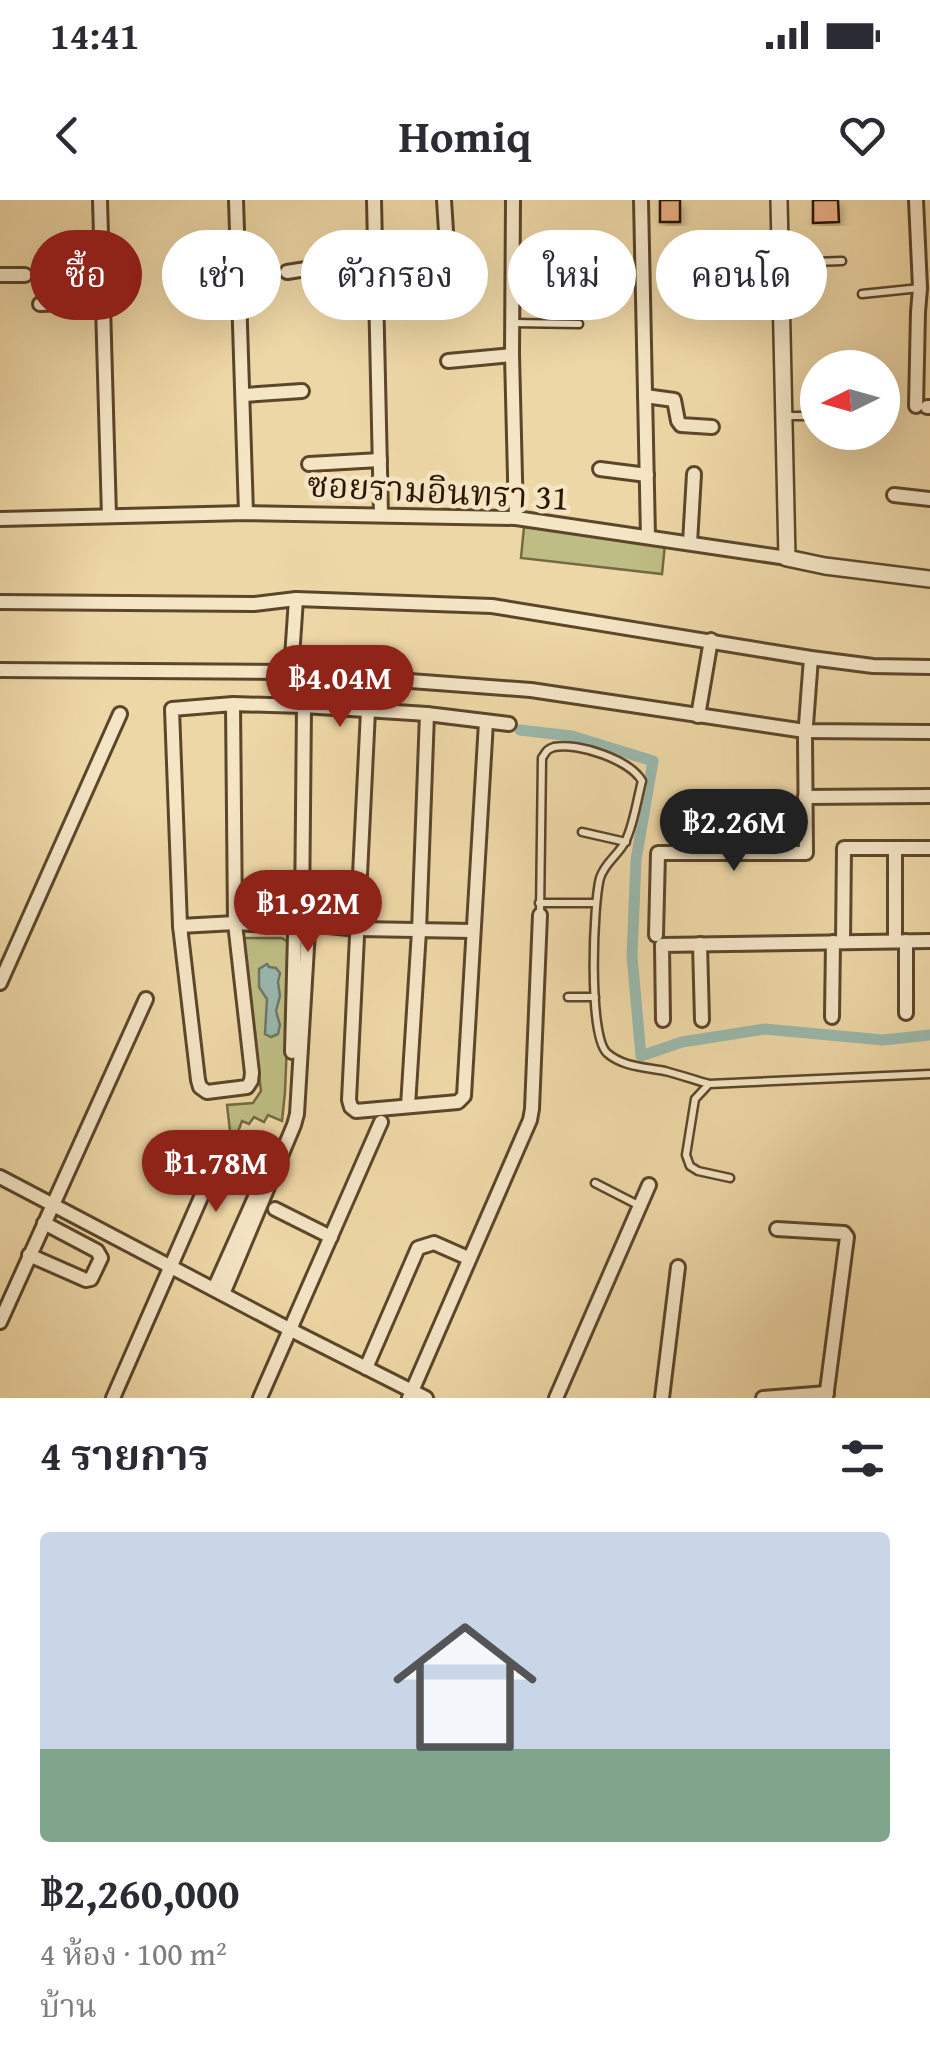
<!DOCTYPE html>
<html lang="th">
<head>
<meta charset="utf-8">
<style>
  :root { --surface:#fff; --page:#f7f7f7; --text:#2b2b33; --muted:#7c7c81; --line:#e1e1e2; --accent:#8f2418 }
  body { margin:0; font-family:"Gentium Book Plus","Noto Serif Thai",serif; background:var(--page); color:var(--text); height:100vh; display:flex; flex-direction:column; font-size:38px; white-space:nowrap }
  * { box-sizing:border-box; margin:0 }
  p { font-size:32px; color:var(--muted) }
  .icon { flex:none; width:55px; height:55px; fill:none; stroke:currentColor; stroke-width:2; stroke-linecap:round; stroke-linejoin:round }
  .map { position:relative; height:1198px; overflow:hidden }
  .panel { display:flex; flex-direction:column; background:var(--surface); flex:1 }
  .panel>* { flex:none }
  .banner { position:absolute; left:30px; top:30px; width:870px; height:90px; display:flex; gap:20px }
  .needle { width:65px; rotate:265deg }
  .buttons { position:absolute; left:800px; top:150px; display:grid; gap:20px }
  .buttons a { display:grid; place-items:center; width:100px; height:100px; border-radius:50%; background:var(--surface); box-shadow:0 10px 40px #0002; font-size:50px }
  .price { position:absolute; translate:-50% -85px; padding:0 22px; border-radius:35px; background:var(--accent); color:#fff; font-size:32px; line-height:65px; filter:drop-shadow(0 2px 5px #0008) }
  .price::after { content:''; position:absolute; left:50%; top:60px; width:30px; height:22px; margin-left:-15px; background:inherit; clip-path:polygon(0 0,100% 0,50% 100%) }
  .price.selected { background:#222; color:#fff }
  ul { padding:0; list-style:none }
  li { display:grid; align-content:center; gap:20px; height:530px; padding:0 40px }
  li+li { border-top:2px solid var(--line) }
  li span { display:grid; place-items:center; height:310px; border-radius:10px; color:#555 }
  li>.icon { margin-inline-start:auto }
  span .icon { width:180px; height:180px; fill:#fffc; stroke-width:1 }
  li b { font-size:42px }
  h2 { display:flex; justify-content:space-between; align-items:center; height:120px; padding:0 40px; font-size:42px }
  .tag { padding:0 35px; border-radius:45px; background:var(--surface); box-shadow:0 10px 40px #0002; font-size:35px; line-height:90px }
  .tag.selected { background:var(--accent); color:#fff }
  .status { display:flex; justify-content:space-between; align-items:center; height:70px; padding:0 50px; background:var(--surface); direction:ltr }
  .status svg { height:28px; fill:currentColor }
  header { display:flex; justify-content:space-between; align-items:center; height:130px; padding:0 40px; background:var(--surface); font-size:45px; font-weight:800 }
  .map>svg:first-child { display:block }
  .green { fill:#bebd83; stroke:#756a42; stroke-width:2.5 }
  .water { fill:#9ab8ad; stroke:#6e7768; stroke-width:2.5 }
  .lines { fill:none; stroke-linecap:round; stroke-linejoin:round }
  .canal { stroke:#9ab8ad; stroke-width:11 }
  .building { fill:#e7ad83; stroke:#2c1600; stroke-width:2.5; filter:url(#shadow) }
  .service-casing { stroke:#5c462a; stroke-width:11 }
  .minor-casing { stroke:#5c462a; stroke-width:18 }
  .tertiary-casing { stroke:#5c462a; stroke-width:20 }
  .service { stroke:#f4e5c5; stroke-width:6 }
  .minor { stroke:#f4e5c5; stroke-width:12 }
  .tertiary { stroke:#f4e5c5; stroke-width:15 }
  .labels { text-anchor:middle; stroke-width:9; stroke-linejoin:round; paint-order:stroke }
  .street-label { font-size:35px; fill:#2c1600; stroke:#f4e5c5 }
</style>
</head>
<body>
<div class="status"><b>14:41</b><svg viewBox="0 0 49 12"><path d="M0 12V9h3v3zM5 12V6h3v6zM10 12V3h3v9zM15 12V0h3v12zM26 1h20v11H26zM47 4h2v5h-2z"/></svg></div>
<header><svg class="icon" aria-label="back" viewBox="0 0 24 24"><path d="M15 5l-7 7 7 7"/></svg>Homiq<svg class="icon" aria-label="heart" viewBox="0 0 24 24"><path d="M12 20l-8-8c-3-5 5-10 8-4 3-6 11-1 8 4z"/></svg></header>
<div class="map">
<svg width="930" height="1198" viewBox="0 0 930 1198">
  <defs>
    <filter id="shadow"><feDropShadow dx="3" dy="5.5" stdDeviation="5" flood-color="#0004"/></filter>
  </defs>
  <rect width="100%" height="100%" fill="#eed7a6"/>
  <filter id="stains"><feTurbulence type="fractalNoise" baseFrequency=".002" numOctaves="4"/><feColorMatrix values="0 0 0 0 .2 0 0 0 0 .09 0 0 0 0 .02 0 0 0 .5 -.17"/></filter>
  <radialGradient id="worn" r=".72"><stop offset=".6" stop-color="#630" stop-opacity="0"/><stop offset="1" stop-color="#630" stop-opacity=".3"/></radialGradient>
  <g class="green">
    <polygon points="524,327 665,344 662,374 521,358"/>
    <polygon points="242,738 282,738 291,744 285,892 282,921 268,915 264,922 254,917 249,924 242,921 232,948 227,905 253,903 261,891"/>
  </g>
  <polygon class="water" points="267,764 269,767 276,768 280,773 278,782 280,796 276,811 280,825 278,834 271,837 265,834 267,799 259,787 259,769"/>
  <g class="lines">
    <polyline class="canal" points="520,530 572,536 653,561 636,660 632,756 641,856 682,842 765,829 883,840 930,835"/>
  </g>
  <g class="building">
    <rect x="660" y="0" width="20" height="22"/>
    <polygon points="813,0 838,0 839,22 813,23"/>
  </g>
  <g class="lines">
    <g class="service-casing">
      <g id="service">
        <polyline points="783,63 842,61"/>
        <polyline points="862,94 920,88"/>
        <polyline points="513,123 579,124"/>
        <polyline points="786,216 818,216"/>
        <polyline points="582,632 626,642"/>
        <polyline points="539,703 596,703"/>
        <path d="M540,714L542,558C546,552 547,549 554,547C578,542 630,560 642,581C637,600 634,623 626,640C619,655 605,662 600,678C593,705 588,835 607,853C623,867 645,867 665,871C680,875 695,880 709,884"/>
        <polyline points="568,797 595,797"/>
        <polyline points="730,978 698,971 690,966 686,955 695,899 709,884 930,874"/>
        <polyline points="595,983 638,1005"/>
      </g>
    </g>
    <g class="minor-casing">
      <g id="minor">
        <polyline points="100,0 109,316"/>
        <polyline points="236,0 246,313"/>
        <polyline points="374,0 381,315"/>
        <polyline points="444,0 446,31"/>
        <polyline points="513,0 512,155 516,318"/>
        <polyline points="641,0 648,337"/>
        <polyline points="287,72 376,58"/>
        <polyline points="376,72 431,70"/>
        <polyline points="0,75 25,75"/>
        <polyline points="40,104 102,102"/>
        <polyline points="448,161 512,155"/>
        <polyline points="244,195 302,191"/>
        <polyline points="645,196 674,200 678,221 681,225 712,227"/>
        <polyline points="916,206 918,112 920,88 916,0"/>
        <polyline points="927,207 930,207"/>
        <polyline points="309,264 380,260"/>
        <polyline points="600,269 647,275"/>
        <polyline points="894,295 930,299"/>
        <polyline points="0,319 246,313 516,318 787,358"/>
        <polyline points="690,343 694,274"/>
        <polyline points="0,402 254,404 296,399 492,406 811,458 873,466 930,467"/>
        <polyline points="0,470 291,472 531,490 805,531 930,532"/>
        <polyline points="291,472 296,399"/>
        <polyline points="233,504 235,723 252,873 251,881 247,887 207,892 200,887 198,880 180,726 172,509 233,504 304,506 427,514 509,524"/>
        <polyline points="368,511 349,900 351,907 356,911 458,902 464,896 486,522"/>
        <polyline points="698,516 711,440"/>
        <polyline points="805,597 930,596"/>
        <polyline points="302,716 304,506"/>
        <polyline points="309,724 358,729 473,731"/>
        <polyline points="180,726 235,723 291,726"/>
        <polyline points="656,735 658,653 806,653 805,538 811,458"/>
        <polyline points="895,741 895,648"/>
        <polyline points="843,742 844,648 930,648"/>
        <polyline points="700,744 702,820"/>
        <polyline points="0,783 120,514"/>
        <polyline points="906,813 906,741"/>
        <polyline points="832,817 833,742"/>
        <polyline points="663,820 662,745 930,741"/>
        <polyline points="292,852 295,734"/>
        <polyline points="408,906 419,731 427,514"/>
        <polyline points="0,977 291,1130 426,1198"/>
        <polyline points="275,1009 331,1037"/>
        <polyline points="777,1029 844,1033 847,1037 826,1198"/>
        <polyline points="29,1055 86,1080 91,1079 101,1058 97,1051 44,1023"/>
        <polyline points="214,1089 256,995"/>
        <polyline points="223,1094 294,925 297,914 308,731"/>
        <polyline points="0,1122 146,799"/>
        <polyline points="366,1168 418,1048 434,1043 468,1058"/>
        <polyline points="113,1198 223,947"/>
        <polyline points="260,1198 381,922"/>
        <polyline points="409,1198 530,920 532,909 540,715"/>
        <polyline points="556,1198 649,985"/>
        <polyline points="662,1198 678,1067"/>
        <polyline points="763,1198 827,1193"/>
      </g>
    </g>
    <g class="tertiary-casing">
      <polyline id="tertiary" points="779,0 787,358 825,366 930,379"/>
    </g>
    <use href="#service" class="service"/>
    <use href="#minor" class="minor"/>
    <use href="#tertiary" class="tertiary"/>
  </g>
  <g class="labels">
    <g class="street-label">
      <text transform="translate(438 291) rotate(3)" y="12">ซอยรามอินทรา 31</text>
    </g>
  </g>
  <rect width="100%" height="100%" filter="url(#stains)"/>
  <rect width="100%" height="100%" fill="url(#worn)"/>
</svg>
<div class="buttons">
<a><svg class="needle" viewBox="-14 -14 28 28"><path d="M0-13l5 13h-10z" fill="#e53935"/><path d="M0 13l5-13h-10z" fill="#7c7c81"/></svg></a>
</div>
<b class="price" style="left:340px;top:530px">฿4.04M</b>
<b class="price selected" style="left:734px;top:674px">฿2.26M</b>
<b class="price" style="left:308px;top:755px">฿1.92M</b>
<b class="price" style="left:216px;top:1015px">฿1.78M</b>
<div class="banner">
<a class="tag selected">ซื้อ</a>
<a class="tag">เช่า</a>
<a class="tag">ตัวกรอง</a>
<a class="tag">ใหม่</a>
<a class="tag">คอนโด</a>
</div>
</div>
<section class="panel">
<h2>4 รายการ<svg class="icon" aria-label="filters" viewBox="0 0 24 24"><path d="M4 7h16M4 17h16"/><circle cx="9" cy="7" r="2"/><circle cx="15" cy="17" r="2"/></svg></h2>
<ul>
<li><span style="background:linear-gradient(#c9d6e8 70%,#7fa58c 0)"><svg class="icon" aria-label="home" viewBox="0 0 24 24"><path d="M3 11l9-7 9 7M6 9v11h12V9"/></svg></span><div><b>฿2,260,000</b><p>4 ห้อง · 100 m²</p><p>บ้าน</p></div></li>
</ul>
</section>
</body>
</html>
